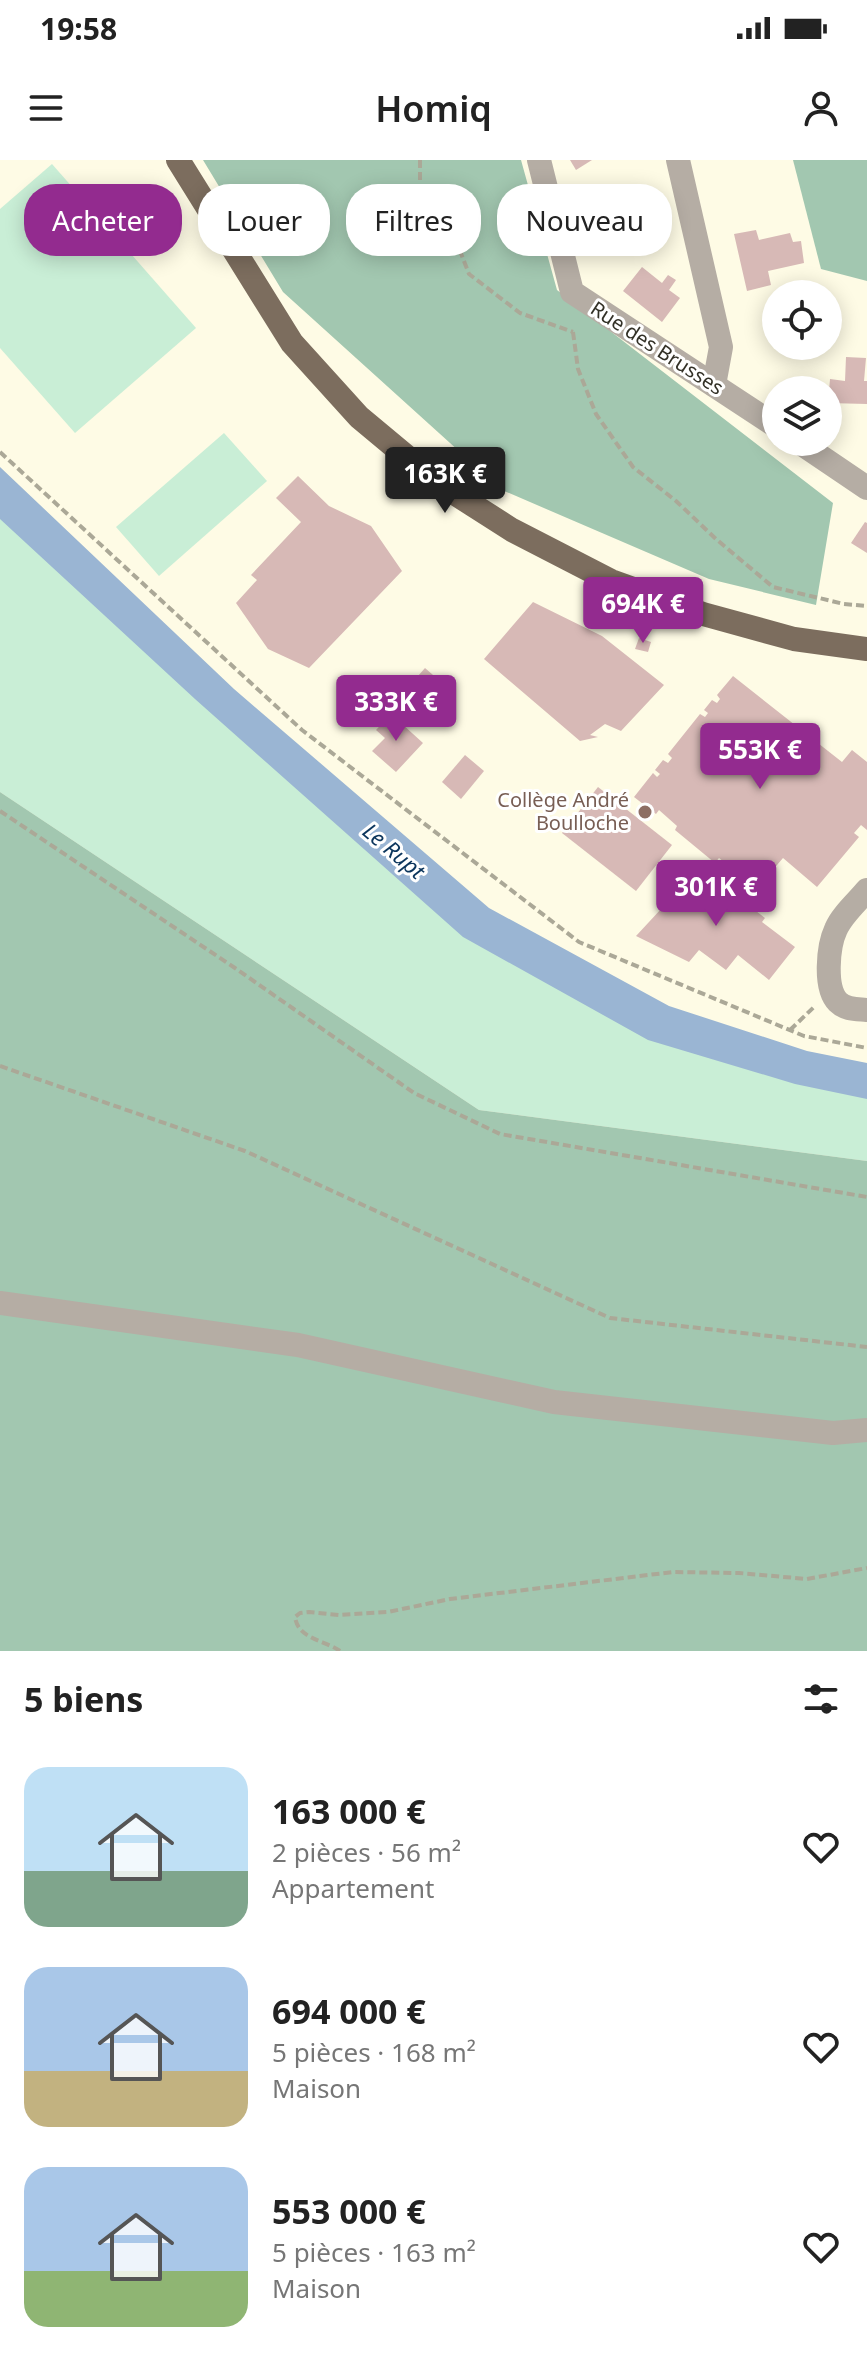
<!DOCTYPE html>
<html lang="fr">
<head>
<meta charset="utf-8">
<style>
  :root { --surface:#fff; --page:#f2f2f2; --text:#222; --muted:#767676; --accent:#932b8f }
  body { margin:0; font-family:"Noto Sans",sans-serif; background:var(--page); color:var(--text); height:100vh; display:flex; flex-direction:column; font-size:30px; white-space:nowrap }
  * { box-sizing:border-box; margin:0 }
  p { font-size:26px; color:var(--muted) }
  .icon { flex:none; width:44px; height:44px; fill:none; stroke:currentColor; stroke-width:2; stroke-linecap:round; stroke-linejoin:round }
  .map { position:relative; height:1491px; overflow:hidden }
  .sheet { display:flex; flex-direction:column; background:var(--surface); flex:1 }
  .sheet>* { flex:none }
  .top-card { position:absolute; left:24px; top:24px; width:820px; height:72px; display:flex; gap:16px }
  .tools { position:absolute; left:762px; top:120px; display:grid; gap:16px }
  .tools a { display:grid; place-items:center; width:80px; height:80px; border-radius:50%; background:var(--surface); box-shadow:0 4px 20px #0003; font-size:40px }
  .price { position:absolute; translate:-50% -68px; padding:0 18px; border-radius:8px; background:var(--accent); color:#fff; font-size:26px; line-height:52px; filter:drop-shadow(0 2px 4px #0008) }
  .price::after { content:''; position:absolute; left:50%; top:48px; width:24px; height:18px; margin-left:-12px; background:inherit; clip-path:polygon(0 0,100% 0,50% 100%) }
  .price.active { background:#222; color:#fff }
  ul { padding:0; list-style:none }
  li { display:flex; align-items:center; gap:24px; height:200px; padding:0 24px }
  li span { display:grid; place-items:center; flex:none; width:224px; height:160px; border-radius:24px; color:#555 }
  li>.icon { margin-inline-start:auto }
  span .icon { width:96px; height:96px; fill:#fffc; stroke-width:1 }
  li b { font-size:34px }
  h2 { display:flex; justify-content:space-between; align-items:center; height:96px; padding:0 24px; font-size:34px }
  .chip { padding:0 28px; border-radius:32px; background:var(--surface); box-shadow:0 4px 20px #0003; font-size:28px; line-height:72px }
  .chip.active { background:var(--accent); color:#fff }
  .status { display:flex; justify-content:space-between; align-items:center; height:56px; padding:0 40px; background:var(--surface); direction:ltr }
  .status svg { height:22px; fill:currentColor }
  header { display:flex; justify-content:space-between; align-items:center; height:104px; padding:0 24px; background:var(--surface); font-size:36px; font-weight:600 }
  .map>svg:first-child { display:block }
  .green { fill:#c9eed6 }
  .forest { fill:#a2c7b0 }
  .water { fill:#9ab5d3 }
  .building { fill:#d7b9b6 }
  .lines { fill:none; stroke-linecap:round; stroke-linejoin:round }
  .path { stroke:#aba897; stroke-width:4; stroke-dasharray:8 4; stroke-linecap:butt }
  .minor { stroke:#b5ada4; stroke-width:24 }
  .major { stroke:#7c6d5e; stroke-width:24 }
  .education-dot { fill:#8d6e63; stroke:#fff; stroke-width:3 }
  .labels { text-anchor:middle; stroke-width:6; stroke-linejoin:round; paint-order:stroke }
  .street-label { font-size:20px; fill:#333127; stroke:#fff }
  .education-label { font-size:20px; fill:#785e54; stroke:#fff; text-anchor:end }
  .water-label { font-size:22px; font-style:italic; fill:#0b355c; stroke:#fff }
</style>
</head>
<body>
<div class="status"><b>19:58</b><svg viewBox="0 0 49 12"><path d="M0 12V9h3v3zM5 12V6h3v6zM10 12V3h3v9zM15 12V0h3v12zM26 1h20v11H26zM47 4h2v5h-2z"/></svg></div>
<header><svg class="icon" aria-label="menu" viewBox="0 0 24 24"><path d="M4 6h16M4 12h16M4 18h16"/></svg>Homiq<svg class="icon" aria-label="person" viewBox="0 0 24 24"><circle cx="12" cy="8" r="4"/><path d="M4 21q1-7 8-7t8 7"/></svg></header>
<div class="map">
<svg width="867" height="1491" viewBox="0 0 867 1491">
  <rect width="100%" height="100%" fill="#fefbe5"/>
  <g class="green">
    <polygon points="52,4 196,168 75,273 0,188 0,49"/>
    <polygon points="224,273 267,321 159,416 116,367"/>
    <polygon points="0,337 443,744 867,937 867,1001 479,950 0,632"/>
  </g>
  <g class="forest">
    <polygon points="203,0 521,0 557,130 833,343 816,445 709,419 502,330 283,132"/>
    <polygon points="793,0 867,0 867,121 821,109"/>
    <polygon points="0,632 479,950 867,1001 867,1491 0,1491"/>
  </g>
  <g class="water">
    <path d="M634,31C642,32 652,43 654,51L650,58H642L628,45L626,37Z"/>
    <polygon points="0,307 234,529 489,748 669,846 807,891 867,903 867,939 795,924 648,880 463,777 195,539 0,359"/>
  </g>
  <g class="building">
    <polygon points="570,0 592,0 576,10"/>
    <polygon points="599,38 627,65 629,63 638,71 619,91 610,83 605,88 577,61"/>
    <polygon points="756,70 759,80 790,73 793,82 801,81 804,103 768,111 771,125 747,131 734,74"/>
    <polygon points="642,107 662,123 668,115 676,120 669,130 680,138 662,162 623,131"/>
    <polygon points="846,197 866,198 864,221 867,221 867,244 828,243 830,219 845,221"/>
    <polygon points="298,316 329,346 371,366 402,411 309,508 268,489 236,443 257,420 251,415 301,362 276,338"/>
    <polygon points="865,362 867,363 867,393 851,383"/>
    <polygon points="533,442 602,476 664,525 621,571 605,564 590,575 598,577 580,581 484,499"/>
    <polygon points="639,478 651,482 648,492 635,489"/>
    <polygon points="425,508 441,522 427,538 411,524"/>
    <polygon points="733,516 842,602 852,590 867,602 867,670 861,665 854,673 859,677 817,727 783,698 754,732 732,715 735,711 719,698 715,703 675,670 677,666 659,650 656,654 634,637 653,613 657,617 660,614 655,610 663,600 668,603 672,598 668,594 700,554 705,557 708,553 704,550 712,540 717,543 720,539 717,535"/>
    <polygon points="391,554 423,583 396,612 372,591 385,578 376,570"/>
    <polygon points="465,595 484,611 461,639 442,622"/>
    <polygon points="598,627 672,685 636,731 562,673"/>
    <polygon points="700,707 765,758 762,762 795,787 769,820 738,795 726,810 699,790 689,802 636,776"/>
  </g>
  <g class="lines">
    <g class="path">
      <polyline points="420,0 420,41 446,55 469,114 520,153 573,172"/>
      <polyline points="573,172 578,209 596,254 633,307 676,341 716,379 773,427 844,444 867,446"/>
      <polyline points="0,292 302,570 579,782 804,876 867,888"/>
      <polyline points="0,651 235,808 414,933 500,974 867,1037"/>
      <polyline points="790,870 814,847"/>
      <polyline points="0,906 245,991 610,1158 867,1187"/>
      <path d="M340,1491C324,1480 298,1479 295,1457L300,1453L309,1452L339,1455L388,1452L450,1439L673,1412L739,1413L807,1419L867,1408"/>
    </g>
    <g class="minor">
      <polyline points="539,0 572,132 776,266"/>
      <polyline points="678,0 721,187 714,225"/>
      <polyline points="799,282 867,328"/>
      <path d="M867,730C857,742 842,755 836,769C828,786 824,828 838,842C846,850 857,849 867,850"/>
      <polyline points="0,1143 298,1185 554,1242 833,1273 867,1270"/>
    </g>
    <polyline class="major" points="178,0 292,183 359,257 437,322 512,370 611,421 703,454 794,479 867,489"/>
  </g>
  <circle class="education-dot" cx="645" cy="652" r="8"/>
  <g class="labels">
    <g class="street-label">
      <text transform="translate(657 188) rotate(33)" y="7">Rue des Brusses</text>
    </g>
    <g class="education-label">
      <text x="629" y="647">Collège André<tspan x="629" dy="23">Boulloche</tspan></text>
    </g>
    <g class="water-label">
      <text transform="translate(394 691) rotate(40)" y="8">Le Rupt</text>
    </g>
  </g>
</svg>
<div class="tools">
<a><svg class="icon" aria-label="locate" viewBox="0 0 24 24"><circle cx="12" cy="12" r="6"/><path d="M12 2v4M12 18v4M2 12h4M18 12h4"/></svg></a>
<a><svg class="icon" aria-label="layers" viewBox="0 0 24 24"><path d="M12 4l9 5-9 5-9-5zM3 14l9 5 9-5"/></svg></a>
</div>
<b class="price active" style="left:445px;top:355px">163K €</b>
<b class="price" style="left:643px;top:485px">694K €</b>
<b class="price" style="left:396px;top:583px">333K €</b>
<b class="price" style="left:760px;top:631px">553K €</b>
<b class="price" style="left:716px;top:768px">301K €</b>
<div class="top-card">
<a class="chip active">Acheter</a>
<a class="chip">Louer</a>
<a class="chip">Filtres</a>
<a class="chip">Nouveau</a>
</div>
</div>
<section class="sheet">
<h2>5 biens<svg class="icon" aria-label="filters" viewBox="0 0 24 24"><path d="M4 7h16M4 17h16"/><circle cx="9" cy="7" r="2"/><circle cx="15" cy="17" r="2"/></svg></h2>
<ul>
<li><span style="background:linear-gradient(#bfe0f5 65%,#7fa58c 0)"><svg class="icon" aria-label="home" viewBox="0 0 24 24"><path d="M3 11l9-7 9 7M6 9v11h12V9"/></svg></span><div><b>163 000 €</b><p>2 pièces · 56 m²</p><p>Appartement</p></div><svg class="icon" aria-label="heart" viewBox="0 0 24 24"><path d="M12 20l-8-8c-3-5 5-10 8-4 3-6 11-1 8 4z"/></svg></li>
<li><span style="background:linear-gradient(#a9c7e8 65%,#c2b280 0)"><svg class="icon" aria-label="home" viewBox="0 0 24 24"><path d="M3 11l9-7 9 7M6 9v11h12V9"/></svg></span><div><b>694 000 €</b><p>5 pièces · 168 m²</p><p>Maison</p></div><svg class="icon" aria-label="heart" viewBox="0 0 24 24"><path d="M12 20l-8-8c-3-5 5-10 8-4 3-6 11-1 8 4z"/></svg></li>
<li><span style="background:linear-gradient(#a9c7e8 65%,#8fb573 0)"><svg class="icon" aria-label="home" viewBox="0 0 24 24"><path d="M3 11l9-7 9 7M6 9v11h12V9"/></svg></span><div><b>553 000 €</b><p>5 pièces · 163 m²</p><p>Maison</p></div><svg class="icon" aria-label="heart" viewBox="0 0 24 24"><path d="M12 20l-8-8c-3-5 5-10 8-4 3-6 11-1 8 4z"/></svg></li>
</ul>
</section>
</body>
</html>
